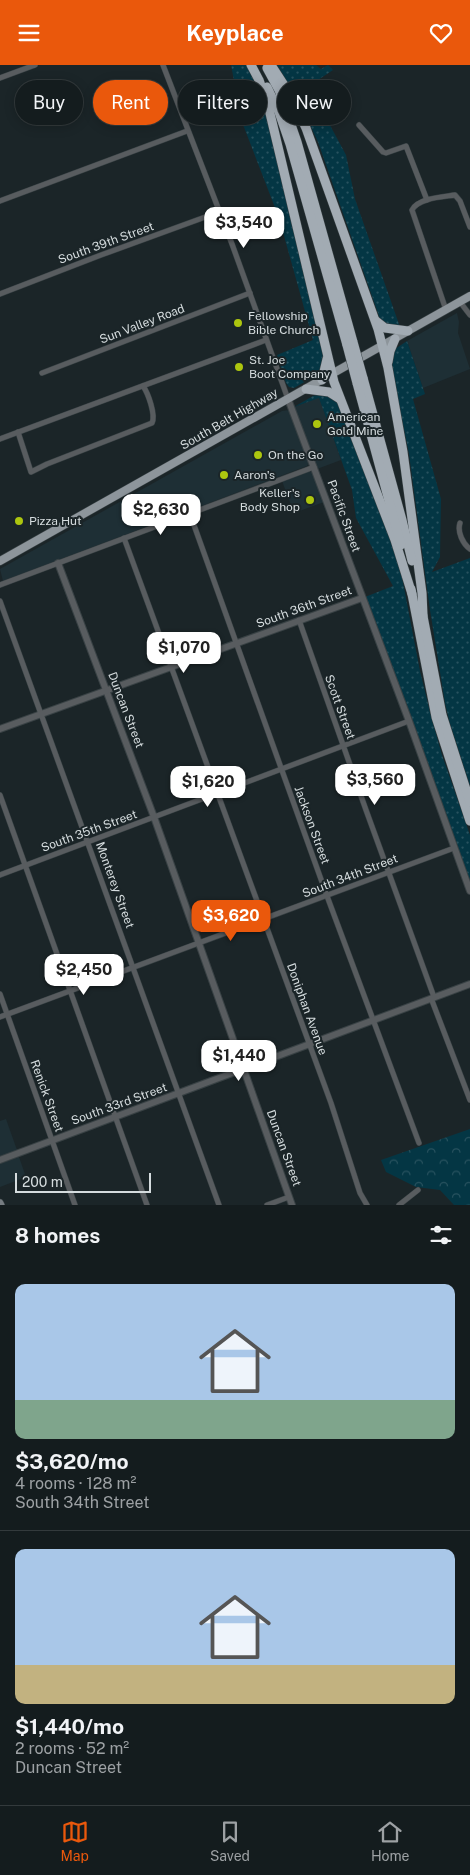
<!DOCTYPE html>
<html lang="en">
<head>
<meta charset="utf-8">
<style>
  :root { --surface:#141c1e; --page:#1d2527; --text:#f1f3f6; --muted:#9da1a4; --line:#333a3c; --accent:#ea580c }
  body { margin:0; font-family:"Public Sans",sans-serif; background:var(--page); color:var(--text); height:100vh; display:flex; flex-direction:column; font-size:19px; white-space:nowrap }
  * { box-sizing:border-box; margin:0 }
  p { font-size:16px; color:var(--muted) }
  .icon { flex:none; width:28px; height:28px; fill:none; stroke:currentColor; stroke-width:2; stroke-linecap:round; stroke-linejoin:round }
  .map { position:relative; height:1140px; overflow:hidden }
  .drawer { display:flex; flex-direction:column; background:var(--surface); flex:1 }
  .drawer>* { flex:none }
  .banner { position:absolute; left:15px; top:15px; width:440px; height:45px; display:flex; gap:10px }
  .scale { position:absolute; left:15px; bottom:12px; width:136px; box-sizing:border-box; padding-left:5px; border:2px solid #d5dcde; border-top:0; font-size:14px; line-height:18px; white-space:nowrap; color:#d5dcde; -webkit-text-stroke:4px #1b2528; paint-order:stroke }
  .price { position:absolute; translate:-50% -42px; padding:0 11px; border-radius:10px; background:#fff; color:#222; font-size:16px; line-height:32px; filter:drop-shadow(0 1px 2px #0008) }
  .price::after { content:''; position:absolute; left:50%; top:30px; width:15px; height:11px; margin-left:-8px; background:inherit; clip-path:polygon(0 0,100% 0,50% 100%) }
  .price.on { background:var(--accent); color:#fff }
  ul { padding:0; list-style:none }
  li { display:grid; align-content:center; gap:10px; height:265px; padding:0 15px }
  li+li { border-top:1px solid var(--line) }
  li span { display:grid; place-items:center; height:155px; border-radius:10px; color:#555 }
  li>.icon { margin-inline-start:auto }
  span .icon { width:90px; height:90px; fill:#fffc; stroke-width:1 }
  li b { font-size:21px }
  h2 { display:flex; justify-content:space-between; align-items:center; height:60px; padding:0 15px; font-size:21px }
  .chip { padding:0 18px; border-radius:22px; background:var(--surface); box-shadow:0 2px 12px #0003,0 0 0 1px var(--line); font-size:18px; line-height:45px }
  .chip.on { background:var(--accent); color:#fff }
  header { display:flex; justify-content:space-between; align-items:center; height:65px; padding:0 15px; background:var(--accent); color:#fff; font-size:22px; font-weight:700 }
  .dock { display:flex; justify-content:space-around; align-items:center; height:70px; border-top:1px solid var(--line); background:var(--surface); font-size:14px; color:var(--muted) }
  .dock a { display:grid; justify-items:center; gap:2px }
  .dock .on { color:var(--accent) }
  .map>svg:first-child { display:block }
  .built { fill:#1e2f35 }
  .grass { fill:url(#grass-dots) }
  .forest { fill:url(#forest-crowns) }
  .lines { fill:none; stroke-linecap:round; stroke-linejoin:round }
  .minor-casing { stroke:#394245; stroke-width:6 }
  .tertiary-casing { stroke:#394245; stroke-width:8 }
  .secondary-casing { stroke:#394245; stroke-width:8 }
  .primary-casing { stroke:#394245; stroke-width:9 }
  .motorway-casing { stroke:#394245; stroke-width:10 }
  .minor { stroke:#585c5f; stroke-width:5 }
  .tertiary { stroke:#585c5f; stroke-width:6 }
  .secondary { stroke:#767c81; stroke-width:7 }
  .primary { stroke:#8d959b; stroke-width:8 }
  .motorway { stroke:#a2abb3; stroke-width:9 }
  .motorway-bridge-casing { stroke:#394245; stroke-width:10; stroke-linecap:butt }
  .motorway-bridge { stroke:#a2abb3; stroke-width:9 }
  .poi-dot { fill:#adc60f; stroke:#1b2528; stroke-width:2 }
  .labels { text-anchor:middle; stroke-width:4; stroke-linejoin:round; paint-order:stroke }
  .street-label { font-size:12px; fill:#d5dcde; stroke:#1b2528 }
  .poi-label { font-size:12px; fill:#d5dcde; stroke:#1b2528; text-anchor:start }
</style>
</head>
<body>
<header><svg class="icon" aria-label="menu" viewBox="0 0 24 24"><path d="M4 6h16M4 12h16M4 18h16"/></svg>Keyplace<svg class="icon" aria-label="heart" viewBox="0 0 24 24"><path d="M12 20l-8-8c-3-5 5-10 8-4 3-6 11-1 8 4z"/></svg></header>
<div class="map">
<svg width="470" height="1140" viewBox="0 0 470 1140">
  <defs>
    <pattern id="grass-dots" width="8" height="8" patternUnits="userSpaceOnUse" patternTransform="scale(1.25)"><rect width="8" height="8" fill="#043644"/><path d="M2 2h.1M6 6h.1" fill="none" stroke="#28525f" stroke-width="1.8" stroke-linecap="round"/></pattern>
    <pattern id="forest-crowns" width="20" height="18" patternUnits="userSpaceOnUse" patternTransform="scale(1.25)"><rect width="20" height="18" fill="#043644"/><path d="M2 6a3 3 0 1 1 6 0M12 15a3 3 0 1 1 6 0" fill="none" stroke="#28525f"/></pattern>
  </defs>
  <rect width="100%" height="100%" fill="#1b2528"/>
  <g class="built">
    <polygon points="457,248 459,257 458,268 470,304 423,323 407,276"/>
    <polygon points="319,332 341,395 317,404 294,342"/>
    <polygon points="289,345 309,398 307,401 3,516 0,504 282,346"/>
    <polygon points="309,406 313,408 324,437 294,448 282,416"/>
    <polygon points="6,1054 17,1085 0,1092 0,1056"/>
    <polygon points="19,1092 26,1112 0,1122 0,1099"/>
  </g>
  <g class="grass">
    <polygon points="231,0 247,0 265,41 325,294 322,307 294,323 289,322 286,318 277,290 313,275 279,153 242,57"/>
    <polygon points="277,0 316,0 321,4 328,0 333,5 309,21 346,90 355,134 400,262 389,261 380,254 318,77 299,37"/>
    <polygon points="407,276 425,329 413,334 441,434 440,492 432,507 470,493 470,721 450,659 445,638 430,545 409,389 391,301 392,286"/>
    <polygon points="326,328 338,337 393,481 401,507 420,606 431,651 442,690 470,770 470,819 365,532 393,521 356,453 352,425 319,333 294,342 313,331"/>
  </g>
  <polygon class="forest" points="470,1064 470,1140 454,1140 440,1125 416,1122 386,1107 381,1095"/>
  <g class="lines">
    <g class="minor-casing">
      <g id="minor">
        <polyline points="163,0 232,179 288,334"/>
        <polyline points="0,13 35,0"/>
        <polyline points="359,60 383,87 386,88 406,81 427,135"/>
        <polyline points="0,136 187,66"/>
        <polyline points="0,229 101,190 219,147"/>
        <polyline points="460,237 470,250"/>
        <path d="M446,245L412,145C418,133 442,132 455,130L460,136L470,162"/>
        <polyline points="42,308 250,228"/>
        <path d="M18,367L31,407L47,399L152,358C156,350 148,328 143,321"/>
        <polyline points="0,374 266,275"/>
        <polyline points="190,449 327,831 419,1078"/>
        <path d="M460,458C457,467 463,479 470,484"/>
        <polyline points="124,473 331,1038 360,1128 367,1140"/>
        <polyline points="0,520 314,402"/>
        <polyline points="0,536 219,1140"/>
        <polyline points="299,555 366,745 434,932"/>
        <polyline points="0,730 147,1140"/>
        <polyline points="0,810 409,656"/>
        <polyline points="0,929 75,1140"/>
        <polyline points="431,933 470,1035"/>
        <polyline points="0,952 454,783"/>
        <polyline points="267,1140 289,1132"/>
        <polyline points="399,1140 418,1125"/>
      </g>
    </g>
    <g class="tertiary-casing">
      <g id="tertiary">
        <polyline points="288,334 409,656 470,826"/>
        <polyline points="58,498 154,752 292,1140"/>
        <polyline points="0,664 362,533"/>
        <polyline points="0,1095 470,919"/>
      </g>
    </g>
    <g class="secondary-casing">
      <polyline id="secondary" points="0,1138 1,1140"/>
    </g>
    <g class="primary-casing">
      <polyline id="primary" points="0,496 470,231"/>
    </g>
    <g class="motorway-casing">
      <g id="motorway">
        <polyline points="251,0 259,15 269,44 334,317 395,475 412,529"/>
        <polyline points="271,0 291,31 306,63 378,264 388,303 403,387 422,528 423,551"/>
        <polyline points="267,3 279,25 297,77 353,277"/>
        <polyline points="267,22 279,47 290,79 347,280"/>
        <polyline points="376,256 385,263 408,266"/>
        <polyline points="388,297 390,286 395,274"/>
        <polyline points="363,313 402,455 412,496"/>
        <polyline points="322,315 327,294"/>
        <polyline points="357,318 401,480"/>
        <polyline points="306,324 329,327 340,334"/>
        <polyline points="411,524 436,652 470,756"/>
        <polyline points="422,546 442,650 470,737"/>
      </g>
    </g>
    <use href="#minor" class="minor"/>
    <use href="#tertiary" class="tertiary"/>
    <use href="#secondary" class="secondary"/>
    <use href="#primary" class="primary"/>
    <use href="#motorway" class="motorway"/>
    <g class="motorway-bridge-casing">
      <g id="motorway-bridge">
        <polyline points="353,277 363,313"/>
        <polyline points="347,280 357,318"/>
      </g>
    </g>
    <use href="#motorway-bridge" class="motorway-bridge"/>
  </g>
  <g class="poi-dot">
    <circle cx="238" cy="258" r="5"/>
    <circle cx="239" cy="302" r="5"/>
    <circle cx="317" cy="359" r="5"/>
    <circle cx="258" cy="390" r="5"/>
    <circle cx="224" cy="410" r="5"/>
    <circle cx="310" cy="435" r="5"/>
    <circle cx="19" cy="456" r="5"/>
  </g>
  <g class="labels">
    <g class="street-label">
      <text transform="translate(106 178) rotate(-20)" y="4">South 39th Street</text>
      <text transform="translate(142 259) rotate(-21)" y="4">Sun Valley Road</text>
      <text transform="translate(229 354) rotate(-30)" y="4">South Belt Highway</text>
      <text transform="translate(344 451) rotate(70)" y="4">Pacific Street</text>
      <text transform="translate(304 542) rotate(-20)" y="4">South 36th Street</text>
      <text transform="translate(340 642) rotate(70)" y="4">Scott Street</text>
      <text transform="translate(126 645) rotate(69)" y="4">Duncan Street</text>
      <text transform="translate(312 760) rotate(70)" y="4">Jackson Street</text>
      <text transform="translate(89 766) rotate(-20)" y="4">South 35th Street</text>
      <text transform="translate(350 811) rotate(-21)" y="4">South 34th Street</text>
      <text transform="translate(115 820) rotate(70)" y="4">Monterey Street</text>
      <text transform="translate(307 944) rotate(70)" y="4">Doniphan Avenue</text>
      <text transform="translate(47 1031) rotate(70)" y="4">Renick Street</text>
      <text transform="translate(119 1039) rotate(-20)" y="4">South 33rd Street</text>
      <text transform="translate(284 1083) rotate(70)" y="4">Duncan Street</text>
    </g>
    <g class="poi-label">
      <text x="248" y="255">Fellowship<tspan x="248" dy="14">Bible Church</tspan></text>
      <text x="249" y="299">St. Joe<tspan x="249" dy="14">Boot Company</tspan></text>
      <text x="327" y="356">American<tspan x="327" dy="14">Gold Mine</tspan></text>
      <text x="268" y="394">On the Go</text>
      <text x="234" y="414">Aaron's</text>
      <text x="300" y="432" text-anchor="end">Keller's<tspan x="300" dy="14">Body Shop</tspan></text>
      <text x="29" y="460">Pizza Hut</text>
    </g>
  </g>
</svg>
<div class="scale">200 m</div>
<b class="price" style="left:244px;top:184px">$3,540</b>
<b class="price" style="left:161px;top:471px">$2,630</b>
<b class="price" style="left:184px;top:609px">$1,070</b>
<b class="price" style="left:375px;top:741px">$3,560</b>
<b class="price" style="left:208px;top:743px">$1,620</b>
<b class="price on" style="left:231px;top:877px">$3,620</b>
<b class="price" style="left:84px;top:931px">$2,450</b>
<b class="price" style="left:239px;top:1017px">$1,440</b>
<div class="banner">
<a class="chip">Buy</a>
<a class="chip on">Rent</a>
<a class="chip">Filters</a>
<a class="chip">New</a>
</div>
</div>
<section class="drawer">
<h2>8 homes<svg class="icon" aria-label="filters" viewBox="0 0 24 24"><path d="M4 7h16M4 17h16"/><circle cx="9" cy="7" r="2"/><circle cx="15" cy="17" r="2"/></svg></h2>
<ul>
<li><span style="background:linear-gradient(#a9c7e8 75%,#7fa58c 0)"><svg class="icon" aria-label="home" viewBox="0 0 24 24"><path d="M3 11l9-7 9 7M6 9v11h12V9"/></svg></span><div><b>$3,620/mo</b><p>4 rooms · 128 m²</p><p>South 34th Street</p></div></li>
<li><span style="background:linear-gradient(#a9c7e8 75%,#c2b280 0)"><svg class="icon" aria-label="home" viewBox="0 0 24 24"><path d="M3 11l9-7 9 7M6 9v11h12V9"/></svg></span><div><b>$1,440/mo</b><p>2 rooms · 52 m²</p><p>Duncan Street</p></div></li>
</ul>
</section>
<nav class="dock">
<a class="on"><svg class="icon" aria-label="map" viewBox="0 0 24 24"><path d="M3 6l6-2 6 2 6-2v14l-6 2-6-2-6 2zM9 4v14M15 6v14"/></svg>Map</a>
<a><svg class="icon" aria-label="saved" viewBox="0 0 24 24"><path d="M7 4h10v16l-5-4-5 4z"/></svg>Saved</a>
<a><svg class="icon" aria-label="home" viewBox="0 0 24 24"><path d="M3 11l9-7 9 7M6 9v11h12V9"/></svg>Home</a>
</nav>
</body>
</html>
